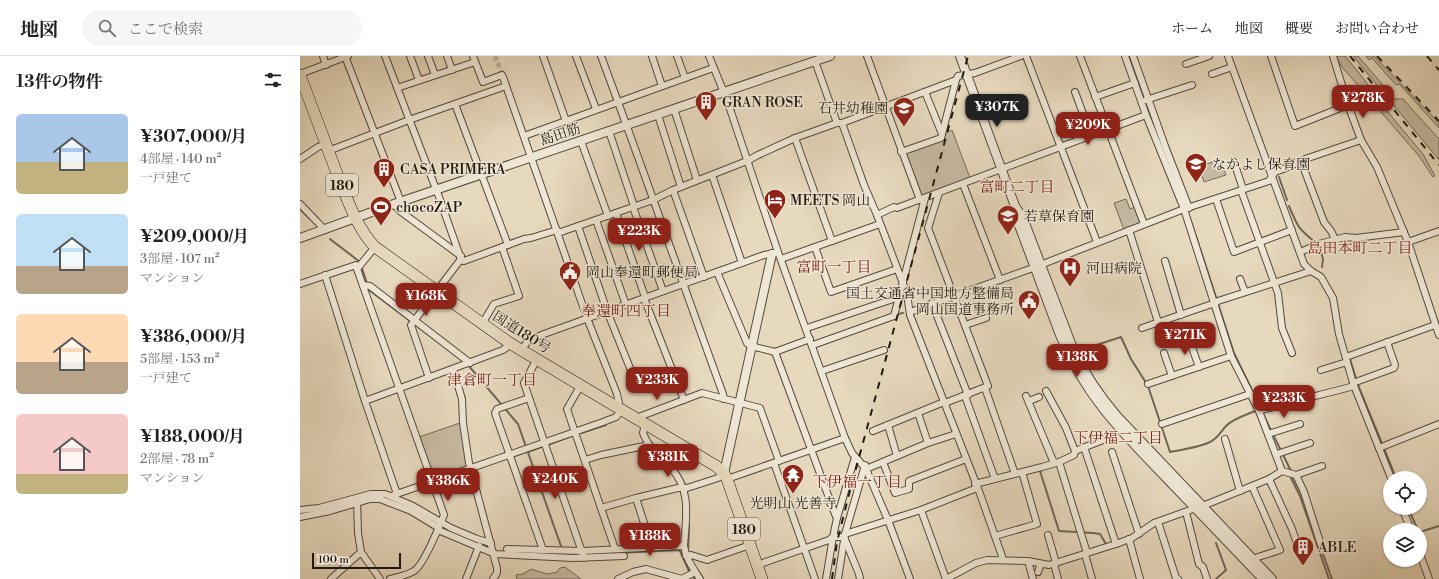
<!DOCTYPE html>
<html lang="ja">
<head>
<meta charset="utf-8">
<style>
  :root { --surface:#fff; --page:#f6f6f6; --text:#202124; --muted:#757577; --line:#e0e0e0; --accent:#8f2418 }
  body { margin:0; font-family:"Libre Bodoni","Noto Serif JP",serif; background:var(--page); color:var(--text); height:100vh; display:flex; flex-direction:column; font-size:15px; white-space:nowrap }
  * { box-sizing:border-box; margin:0 }
  p { font-size:13px; color:var(--muted) }
  .icon { flex:none; width:22px; height:22px; fill:none; stroke:currentColor; stroke-width:2; stroke-linecap:round; stroke-linejoin:round }
  .map { position:relative; flex:1; overflow:hidden }
  .side { display:flex; flex-direction:column; background:var(--surface); width:300px }
  .side>* { flex:none }
  .controls { position:absolute; left:1083px; top:415px; display:grid; gap:8px }
  .controls a { display:grid; place-items:center; width:44px; height:44px; border-radius:50%; background:var(--surface); box-shadow:0 1px 3px #0004; font-size:20px }
  .scale { position:absolute; left:12px; bottom:10px; width:89px; box-sizing:border-box; padding-left:4px; border:2px solid #221b11; border-top:0; font-size:11px; line-height:14px; white-space:nowrap; color:#221b11; -webkit-text-stroke:3px #efe6d5; paint-order:stroke }
  .price { position:absolute; translate:-50% -34px; padding:0 9px; border-radius:8px; background:var(--accent); color:#fff; font-size:13px; line-height:26px; filter:drop-shadow(0 1px 2px #0008) }
  .price::after { content:''; position:absolute; left:50%; top:24px; width:12px; height:9px; margin-left:-6px; background:inherit; clip-path:polygon(0 0,100% 0,50% 100%) }
  .price.selected { background:#222; color:#fff }
  ul { padding:0; list-style:none }
  li { display:flex; align-items:center; gap:12px; height:100px; padding:0 16px }
  li span { display:grid; place-items:center; flex:none; width:112px; height:80px; border-radius:6px; color:#555 }
  li>.icon { margin-inline-start:auto }
  span .icon { width:48px; height:48px; fill:#fffc; stroke-width:1 }
  li b { font-size:17px }
  h2 { display:flex; justify-content:space-between; align-items:center; height:48px; padding:0 16px; font-size:17px }
  header { display:flex; align-items:center; gap:24px; box-sizing:border-box; height:56px; padding:0 20px; background:var(--surface); border-bottom:1px solid var(--line) }
  header strong { font-size:19px }
  nav { display:flex; gap:22px; margin-inline-start:auto; font-size:14px }
  .search { width:280px; height:36px; background:var(--page); display:flex; align-items:center; gap:10px; box-sizing:border-box; padding:0 14px; border-radius:22px; color:var(--muted); font-size:15px }
  main { display:flex; flex:1; min-height:0 }
  .map>svg:first-child { display:block }
  .green { fill:#c6b9a1; stroke:#746a59 }
  .lines { fill:none; stroke-linecap:round; stroke-linejoin:round }
  .stream { stroke:#706655; stroke-width:2 }
  .pedestrian-tunnel { stroke:#c0b39b; stroke-width:5; stroke-dasharray:5 2.5; stroke-linecap:butt }
  .minor-casing { stroke:#534a3c; stroke-width:8 }
  .tertiary-casing { stroke:#534a3c; stroke-width:10 }
  .trunk-casing { stroke:#221b11; stroke-width:12 }
  .minor { stroke:#efe6d5; stroke-width:6 }
  .tertiary { stroke:#efe6d5; stroke-width:8 }
  .trunk { stroke:#e7d9be; stroke-width:11 }
  .rail { stroke:#221b11; stroke-width:2; stroke-dasharray:7 7; stroke-linecap:butt }
  .labels { text-anchor:middle; stroke-width:3; stroke-linejoin:round; paint-order:stroke }
  .shield { fill:#efe6d5; stroke:#60584c; stroke-width:1 }
  .shield-label { font-size:13px; font-weight:bold; fill:#221b11 }
  .poi-label { font-size:14px; fill:#221b11; stroke:#efe6d5; text-anchor:start }
  .street-label { font-size:14px; fill:#221b11; stroke:#efe6d5 }
  .neighbourhood-label { font-size:15px; fill:#7a1f14; stroke:#efe6d5 }
</style>
</head>
<body>
<header>
<strong>地図</strong>
<div class="search"><svg class="icon" aria-label="search" viewBox="0 0 24 24"><circle cx="10" cy="10" r="6"/><path d="M15 15l6 6"/></svg>ここで検索</div>
<nav><a>ホーム</a><a>地図</a><a>概要</a><a>お問い合わせ</a></nav>
</header>
<main>
<section class="side">
<h2>13件の物件<svg class="icon" aria-label="filters" viewBox="0 0 24 24"><path d="M4 7h16M4 17h16"/><circle cx="9" cy="7" r="2"/><circle cx="15" cy="17" r="2"/></svg></h2>
<ul>
<li><span style="background:linear-gradient(#a9c7e8 60%,#c2b280 0)"><svg class="icon" aria-label="home" viewBox="0 0 24 24"><path d="M3 11l9-7 9 7M6 9v11h12V9"/></svg></span><div><b>¥307,000/月</b><p>4部屋 · 140 m²</p><p>一戸建て</p></div></li>
<li><span style="background:linear-gradient(#bfe0f5 65%,#b9a48a 0)"><svg class="icon" aria-label="home" viewBox="0 0 24 24"><path d="M3 11l9-7 9 7M6 9v11h12V9"/></svg></span><div><b>¥209,000/月</b><p>3部屋 · 107 m²</p><p>マンション</p></div></li>
<li><span style="background:linear-gradient(#ffd9b3 60%,#b9a48a 0)"><svg class="icon" aria-label="home" viewBox="0 0 24 24"><path d="M3 11l9-7 9 7M6 9v11h12V9"/></svg></span><div><b>¥386,000/月</b><p>5部屋 · 153 m²</p><p>一戸建て</p></div></li>
<li><span style="background:linear-gradient(#f6c9c9 75%,#c2b280 0)"><svg class="icon" aria-label="home" viewBox="0 0 24 24"><path d="M3 11l9-7 9 7M6 9v11h12V9"/></svg></span><div><b>¥188,000/月</b><p>2部屋 · 78 m²</p><p>マンション</p></div></li>
</ul>
</section>
<div class="map">
<svg width="1139" height="523" viewBox="0 0 1139 523">
  <rect width="100%" height="100%" fill="#e7d9be"/>
  <filter id="stains"><feTurbulence type="fractalNoise" baseFrequency=".005" numOctaves="4"/><feColorMatrix values="0 0 0 0 .2 0 0 0 0 .09 0 0 0 0 .02 0 0 0 .5 -.17"/></filter>
  <radialGradient id="worn" r=".72"><stop offset=".6" stop-color="#630" stop-opacity="0"/><stop offset="1" stop-color="#630" stop-opacity=".3"/></radialGradient>
  <g class="green">
    <polygon points="1036,0 1045,0 1063,22 1082,49 1123,98 1135,120 1133,121 1119,100 1042,11"/>
    <polygon points="1053,0 1058,0 1095,43 1103,43 1139,83 1139,104"/>
    <polygon points="1066,0 1074,0 1139,67 1139,72 1102,31 1099,28 1096,29 1072,2 1069,4"/>
    <polygon points="652,74 670,122 620,140 605,99 607,96"/>
    <polygon points="920,103 926,119 904,126 899,111"/>
    <polygon points="826,143 830,153 835,151 841,168 824,174 814,147"/>
    <polygon points="160,367 167,410 165,412 135,422 133,421 119,381"/>
    <polygon points="265,511 281,523 217,523 216,519 223,518 231,513 247,518 257,516 260,512"/>
  </g>
  <g class="lines">
    <g class="stream">
      <polyline points="979,121 987,144"/>
      <path d="M989,150C998,172 999,173 1017,188"/>
      <polyline points="0,153 9,162"/>
      <polyline points="889,160 899,189"/>
      <polyline points="30,183 60,206 69,234 154,298"/>
      <polyline points="1019,190 1023,203 1022,211"/>
      <polyline points="900,192 934,297 951,332"/>
      <polyline points="597,258 603,257"/>
      <path d="M781,294L821,281L831,303L848,330L870,396C883,393 898,392 910,386C918,382 921,375 927,369C935,362 946,359 955,355"/>
      <polyline points="1050,303 1058,329 1096,422"/>
      <polyline points="168,309 218,368 262,493"/>
      <polyline points="964,360 991,415"/>
      <polyline points="281,377 306,369"/>
      <polyline points="250,388 271,380"/>
      <polyline points="360,395 373,409 386,430"/>
      <polyline points="228,396 241,391"/>
      <polyline points="740,415 759,475 793,477 800,478 806,488"/>
      <polyline points="992,419 1003,440"/>
      <polyline points="991,422 1000,440 1029,523"/>
      <polyline points="83,441 92,445"/>
      <polyline points="1108,452 1118,474"/>
      <polyline points="141,471 190,492"/>
      <polyline points="1120,476 1139,470"/>
      <polyline points="916,487 926,514 916,523"/>
      <polyline points="1020,490 1032,523"/>
      <polyline points="388,497 389,469"/>
      <polyline points="254,498 280,499"/>
      <polyline points="296,498 378,494 380,495 389,515 395,523"/>
    </g>
    <polyline class="pedestrian-tunnel" points="195,0 203,21"/>
    <g class="minor-casing">
      <g id="minor">
        <polyline points="23,0 26,9"/>
        <polyline points="45,0 101,146"/>
        <polyline points="85,0 139,141 161,203 111,269 129,322"/>
        <polyline points="110,0 119,24"/>
        <polyline points="128,0 135,19"/>
        <polyline points="147,0 152,14"/>
        <polyline points="173,0 183,26 202,19"/>
        <polyline points="243,0 266,65"/>
        <polyline points="276,0 296,53"/>
        <path d="M301,0C343,112 382,226 423,338L424,343"/>
        <polyline points="352,0 362,30"/>
        <polyline points="377,0 385,22"/>
        <polyline points="409,0 427,44 478,196 545,382 552,397 566,413 588,464 610,523"/>
        <polyline points="567,0 620,144"/>
        <polyline points="726,0 797,186"/>
        <polyline points="780,0 844,168"/>
        <polyline points="825,0 846,59 884,153 931,300 959,355 982,415"/>
        <polyline points="833,0 865,90 889,152"/>
        <polyline points="928,0 1004,208 1011,215 1021,221 1033,242 1039,278 1053,327 1091,422"/>
        <polyline points="971,0 995,70 1048,49"/>
        <polyline points="1033,0 1048,49 1061,84 1077,111 1108,186 1139,279"/>
        <polyline points="515,5 537,67"/>
        <polyline points="886,8 909,0"/>
        <polyline points="0,18 48,0"/>
        <polyline points="912,18 932,11"/>
        <polyline points="203,21 287,262 317,338 320,352"/>
        <polyline points="97,32 175,6"/>
        <polyline points="625,36 642,78"/>
        <polyline points="775,36 791,79"/>
        <polyline points="795,41 835,27"/>
        <polyline points="846,44 892,29"/>
        <polyline points="155,48 208,189"/>
        <polyline points="374,53 397,124"/>
        <polyline points="358,59 381,131"/>
        <polyline points="542,67 564,129 577,159"/>
        <polyline points="309,75 334,150"/>
        <polyline points="224,80 413,12"/>
        <polyline points="495,82 532,185"/>
        <polyline points="281,85 308,160"/>
        <polyline points="28,95 109,64 206,30"/>
        <polyline points="601,96 641,82 656,24"/>
        <polyline points="0,103 18,91 26,88"/>
        <polyline points="1001,105 1024,166 1031,175 1035,183"/>
        <polyline points="934,106 943,133"/>
        <polyline points="412,119 442,207"/>
        <polyline points="663,128 700,224"/>
        <polyline points="373,134 404,221"/>
        <polyline points="941,134 974,226 978,237 982,272 992,297"/>
        <polyline points="639,137 628,172 688,330 645,347"/>
        <polyline points="916,143 934,196 992,174"/>
        <polyline points="0,148 25,174"/>
        <polyline points="94,148 100,155 161,200"/>
        <polyline points="333,151 363,235"/>
        <polyline points="316,157 345,241"/>
        <polyline points="296,164 326,249"/>
        <polyline points="278,170 307,255 338,332 340,333 374,320"/>
        <polyline points="829,174 858,266"/>
        <polyline points="258,177 353,144 373,134 447,105 458,99 495,82 537,67 542,67 656,24 658,20 675,17 721,0"/>
        <polyline points="1108,186 1139,175"/>
        <path d="M75,191L57,213L144,459C139,471 124,509 114,515C108,519 98,521 90,523"/>
        <polyline points="515,191 531,236 597,213"/>
        <polyline points="1000,196 1019,188 1045,181 1056,182 1104,176"/>
        <polyline points="481,203 580,168"/>
        <polyline points="160,204 164,205 224,183 231,182 257,174"/>
        <polyline points="865,205 881,259"/>
        <polyline points="417,216 447,287 451,290 475,296 510,283"/>
        <polyline points="25,219 65,345 97,438"/>
        <polyline points="940,223 945,236"/>
        <polyline points="0,228 56,209 57,213"/>
        <polyline points="63,229 70,230 170,307"/>
        <polyline points="344,242 384,344"/>
        <polyline points="632,247 668,339"/>
        <polyline points="610,256 730,213 884,153 969,125 975,116 983,113 1008,102 1061,84"/>
        <polyline points="182,268 194,248 219,240 202,191"/>
        <polyline points="665,269 686,262"/>
        <polyline points="507,272 599,241"/>
        <polyline points="842,272 915,247 918,245 1011,215"/>
        <polyline points="889,283 899,311"/>
        <polyline points="513,289 594,260 625,142"/>
        <polyline points="221,294 228,285 244,278 464,199 475,197"/>
        <polyline points="475,296 535,458 537,462 533,481 526,523"/>
        <polyline points="864,297 872,320"/>
        <polyline points="1046,301 1135,269"/>
        <polyline points="237,303 224,327 284,502"/>
        <polyline points="153,313 162,343 163,367 169,407 197,512 197,517 193,523"/>
        <polyline points="1021,314 1047,306"/>
        <polyline points="522,315 584,294"/>
        <polyline points="1053,327 1094,312 1095,309 1087,286"/>
        <polyline points="848,328 931,300"/>
        <polyline points="281,329 267,353 315,493"/>
        <polyline points="685,332 715,418"/>
        <polyline points="746,335 766,372 775,395 774,399 759,406"/>
        <polyline points="665,340 695,423"/>
        <polyline points="726,340 754,407"/>
        <polyline points="229,342 197,353 195,357 243,494"/>
        <polyline points="65,345 168,307 203,294 211,288"/>
        <polyline points="729,345 739,341"/>
        <path d="M959,355C991,345 1022,339 1054,330"/>
        <polyline points="618,357 628,387"/>
        <polyline points="336,362 402,337 460,352 479,405"/>
        <path d="M345,368L343,377C348,391 360,401 370,411C392,433 386,462 384,490C386,503 393,512 400,523"/>
        <polyline points="862,368 950,338"/>
        <polyline points="588,369 597,400"/>
        <polyline points="573,375 644,346"/>
        <polyline points="968,378 1000,368"/>
        <polyline points="925,383 940,435"/>
        <polyline points="784,391 816,488"/>
        <polyline points="1079,392 1139,368"/>
        <polyline points="775,395 803,384"/>
        <polyline points="812,396 839,478"/>
        <polyline points="977,398 1010,387"/>
        <polyline points="285,404 301,399 349,389"/>
        <polyline points="583,406 595,437 609,433 609,425 666,403"/>
        <polyline points="474,407 515,523"/>
        <polyline points="566,413 628,387 656,378"/>
        <polyline points="982,415 996,419 1004,436 1021,489"/>
        <polyline points="996,419 1022,410"/>
        <polyline points="427,423 545,382"/>
        <polyline points="969,423 992,473 1000,496"/>
        <polyline points="675,428 742,411 759,406 787,497"/>
        <polyline points="952,430 980,494 958,501 954,504"/>
        <polyline points="91,440 303,366 316,361 322,354"/>
        <polyline points="336,442 352,492"/>
        <polyline points="301,452 336,442 378,432 387,432 418,422 424,417"/>
        <polyline points="1102,452 1111,474"/>
        <polyline points="0,454 19,452 71,438 85,438 113,450 151,472 177,483 191,487"/>
        <polyline points="621,454 646,523"/>
        <polyline points="886,456 899,508 903,511 907,523"/>
        <polyline points="0,461 30,455 70,443 80,443 111,455 139,472"/>
        <polyline points="537,462 555,401"/>
        <polyline points="858,466 876,522 878,523"/>
        <polyline points="138,474 195,498 273,502 324,500"/>
        <polyline points="545,478 565,409"/>
        <polyline points="748,479 756,507"/>
        <polyline points="695,480 737,468 722,416"/>
        <polyline points="544,481 559,518 560,523"/>
        <polyline points="829,483 840,523"/>
        <polyline points="207,493 282,495 384,490"/>
        <polyline points="61,496 80,523"/>
        <polyline points="785,498 792,523"/>
        <polyline points="1120,498 1129,523"/>
        <polyline points="386,500 391,499 407,504 450,489"/>
        <polyline points="703,503 679,435 610,259 607,238 577,159 594,151 597,152 846,59"/>
        <polyline points="728,505 733,523"/>
        <polyline points="754,508 758,523"/>
        <polyline points="457,509 529,484 533,481 544,481"/>
        <polyline points="738,516 741,508"/>
        <polyline points="31,523 61,496 58,477 57,444"/>
        <polyline points="166,523 179,490"/>
        <polyline points="318,523 333,516 346,513 382,523 395,516"/>
        <polyline points="538,523 545,478 621,454 677,432"/>
        <polyline points="646,523 676,507 687,504 728,505 749,509 816,488 832,482 854,467 910,447 969,423 982,415"/>
      </g>
    </g>
    <g class="tertiary-casing">
      <g id="tertiary">
        <path d="M660,0L715,150L723,162L774,295C785,318 800,340 817,360L972,523"/>
        <path d="M715,151L717,164L760,279C785,341 825,379 870,426C901,458 932,491 963,523"/>
        <polyline points="0,182 94,148 530,0"/>
        <polyline points="424,417 472,198"/>
      </g>
    </g>
    <g class="trunk-casing">
      <path id="trunk" d="M0,19C13,53 26,88 39,123C49,147 57,172 75,191L211,288L416,410L424,417L427,423L462,523"/>
    </g>
    <use href="#minor" class="minor"/>
    <use href="#tertiary" class="tertiary"/>
    <use href="#trunk" class="trunk"/>
    <g class="rail">
      <polyline points="1050,0 1139,109"/>
      <polyline points="1077,0 1139,65"/>
      <polyline points="1127,0 1139,14"/>
      <polyline points="532,523 537,486 548,442 668,0"/>
    </g>
  </g>
  <defs>
    <g id="building-pin" transform="scale(1.15)"><path d="M0 17L-7.5 6A9.5 9.5 0 1 1 7.5 6Z" fill="#8f2418" stroke="#efe6d5"/><path d="M-4-6H4V6H1V3H-1V6H-4ZM-2.5-4.3h1.7v1.8h-1.7ZM.8-4.3h1.7v1.8H.8ZM-2.5-1h1.7V.8h-1.7ZM.8-1h1.7V.8H.8Z" fill="#fff"/></g>
    <g id="school-pin" transform="scale(1.15)"><path d="M0 17L-7.5 6A9.5 9.5 0 1 1 7.5 6Z" fill="#8f2418" stroke="#efe6d5"/><path d="M0-5L7-2L0 1L-7-2ZM-4 1L0 2.5L4 1V4Q0 6-4 4Z" fill="#fff"/></g>
    <g id="hotel-pin" transform="scale(1.15)"><path d="M0 17L-7.5 6A9.5 9.5 0 1 1 7.5 6Z" fill="#8f2418" stroke="#efe6d5"/><path d="M-6-4.5h1.5V1H6V5H4.5V3h-9V5H-6ZM-4 0a1.8 1.8 0 1 1 3.6 0ZM.5 0V-2.5h3Q6-2.5 6 0Z" fill="#fff"/></g>
    <g id="stadium-pin" transform="scale(1.15)"><path d="M0 17L-7.5 6A9.5 9.5 0 1 1 7.5 6Z" fill="#8f2418" stroke="#efe6d5"/><path d="M0-5a6.5 5 0 1 0 0 10a6.5 5 0 1 0 0-10ZM-3.5-1.8h7v3.6h-7Z" fill="#fff"/></g>
    <g id="hospital-pin" transform="scale(1.15)"><path d="M0 17L-7.5 6A9.5 9.5 0 1 1 7.5 6Z" fill="#8f2418" stroke="#efe6d5"/><path d="M-5-5h3v3.5h4V-5h3V5h-3V1.5h-4V5h-3Z" fill="#fff"/></g>
    <g id="civic-pin" transform="scale(1.15)"><path d="M0 17L-7.5 6A9.5 9.5 0 1 1 7.5 6Z" fill="#8f2418" stroke="#efe6d5"/><path d="M-.6-6.5H3V-4.5H.6V-3L4-1V1h2V6H-6V1h2V-1L-.6-3ZM-1.2 2.5V6h2.4V2.5Z" fill="#fff"/></g>
    <g id="temple-pin" transform="scale(1.15)"><path d="M0 17L-7.5 6A9.5 9.5 0 1 1 7.5 6Z" fill="#8f2418" stroke="#efe6d5"/><path d="M0-6L5-2H3V0L6.5 2.5H4V6H1.5V3h-3V6H-4V2.5H-6.5L-3 0V-2H-5Z" fill="#fff"/></g>
  </defs>
  <g fill-rule="evenodd">
    <use href="#building-pin" x="406" y="46"/>
    <use href="#school-pin" x="604" y="52"/>
    <use href="#school-pin" x="896" y="108"/>
    <use href="#building-pin" x="84" y="113"/>
    <use href="#hotel-pin" x="475" y="144"/>
    <use href="#stadium-pin" x="81" y="151"/>
    <use href="#school-pin" x="708" y="160"/>
    <use href="#hospital-pin" x="770" y="212"/>
    <use href="#civic-pin" x="270" y="216"/>
    <use href="#civic-pin" x="729" y="245"/>
    <use href="#temple-pin" x="493" y="419"/>
    <use href="#building-pin" x="1003" y="491"/>
  </g>
  <g class="labels">
    <g class="shield">
      <rect x="26" y="118" width="32" height="22" rx="3"/>
      <rect x="428" y="462" width="32" height="22" rx="3"/>
    </g>
    <g class="shield-label">
      <text x="42" y="134">180</text>
      <text x="444" y="478">180</text>
    </g>
    <g class="poi-label">
      <text x="422" y="51">GRAN ROSE</text>
      <text x="588" y="57" text-anchor="end">石井幼稚園</text>
      <text x="912" y="113">なかよし保育園</text>
      <text x="100" y="118">CASA PRIMERA</text>
      <text x="490" y="149">MEETS 岡山</text>
      <text x="96" y="156">chocoZAP</text>
      <text x="724" y="165">若草保育園</text>
      <text x="786" y="217">河田病院</text>
      <text x="286" y="221">岡山奉還町郵便局</text>
      <text x="714" y="242" text-anchor="end">国土交通省中国地方整備局<tspan x="714" dy="16">岡山国道事務所</tspan></text>
      <text x="493" y="452" text-anchor="middle">光明山 光善寺</text>
      <text x="1018" y="496">ABLE</text>
    </g>
    <g class="street-label">
      <text transform="translate(260 78) rotate(-19)" y="5">島田筋</text>
      <text transform="translate(222 276) rotate(32)" y="5">国道180号</text>
    </g>
    <g class="neighbourhood-label">
      <text x="717" y="136">富町二丁目</text>
      <text x="1060" y="197">島田本町二丁目</text>
      <text x="534" y="216">富町一丁目</text>
      <text x="326" y="260">奉還町四丁目</text>
      <text x="192" y="329">津倉町一丁目</text>
      <text x="818" y="387">下伊福二丁目</text>
      <text x="557" y="431">下伊福一丁目</text>
    </g>
  </g>
  <rect width="100%" height="100%" filter="url(#stains)"/>
  <rect width="100%" height="100%" fill="url(#worn)"/>
</svg>
<div class="controls">
<a><svg class="icon" aria-label="locate" viewBox="0 0 24 24"><circle cx="12" cy="12" r="6"/><path d="M12 2v4M12 18v4M2 12h4M18 12h4"/></svg></a>
<a><svg class="icon" aria-label="layers" viewBox="0 0 24 24"><path d="M12 4l9 5-9 5-9-5zM3 14l9 5 9-5"/></svg></a>
</div>
<div class="scale">100 m</div>
<b class="price" style="left:1063px;top:63px">¥278K</b>
<b class="price selected" style="left:697px;top:72px">¥307K</b>
<b class="price" style="left:788px;top:90px">¥209K</b>
<b class="price" style="left:339px;top:196px">¥223K</b>
<b class="price" style="left:126px;top:261px">¥168K</b>
<b class="price" style="left:885px;top:300px">¥271K</b>
<b class="price" style="left:777px;top:322px">¥138K</b>
<b class="price" style="left:357px;top:345px">¥233K</b>
<b class="price" style="left:984px;top:363px">¥233K</b>
<b class="price" style="left:368px;top:422px">¥381K</b>
<b class="price" style="left:255px;top:444px">¥240K</b>
<b class="price" style="left:148px;top:446px">¥386K</b>
<b class="price" style="left:350px;top:501px">¥188K</b>
</div>
</main>
</body>
</html>
